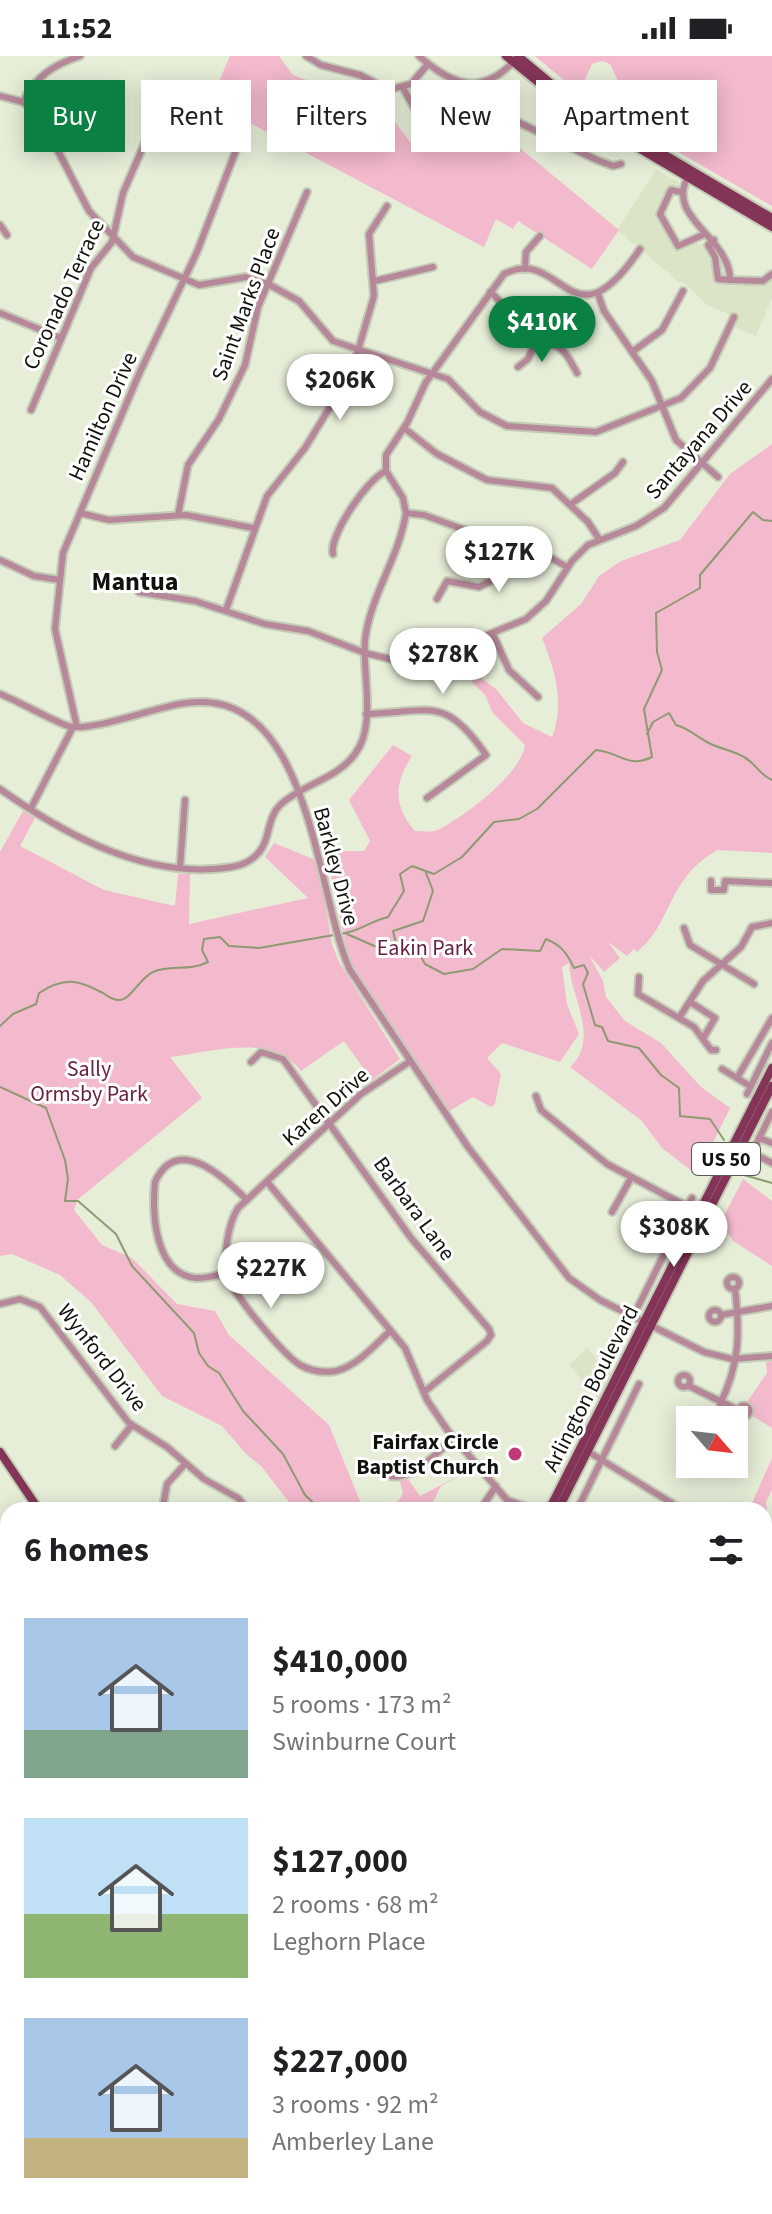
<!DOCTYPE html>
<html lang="en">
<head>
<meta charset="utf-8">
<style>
  :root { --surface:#fff; --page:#f2f2f2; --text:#202124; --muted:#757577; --accent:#0b8043 }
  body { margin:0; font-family:"Source Sans 3",sans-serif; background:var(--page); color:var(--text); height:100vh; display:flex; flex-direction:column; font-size:30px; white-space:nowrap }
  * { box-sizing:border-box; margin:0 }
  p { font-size:26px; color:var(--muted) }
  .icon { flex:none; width:44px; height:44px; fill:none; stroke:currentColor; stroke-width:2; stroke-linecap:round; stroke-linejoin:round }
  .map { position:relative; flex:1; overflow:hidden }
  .drawer { position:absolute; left:0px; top:1446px; width:772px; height:712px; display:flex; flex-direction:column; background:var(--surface); border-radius:24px 24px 0 0; box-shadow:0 4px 20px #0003 }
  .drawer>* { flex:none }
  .hud { position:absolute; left:24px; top:24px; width:724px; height:72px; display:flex; gap:16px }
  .needle { width:52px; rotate:118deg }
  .controls { position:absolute; left:676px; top:1350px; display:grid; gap:16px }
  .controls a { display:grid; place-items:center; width:72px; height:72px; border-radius:0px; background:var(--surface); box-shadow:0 4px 20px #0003; font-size:40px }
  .price { position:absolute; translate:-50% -68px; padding:0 18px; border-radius:28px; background:#fff; color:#222; font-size:26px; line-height:52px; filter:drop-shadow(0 2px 4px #0008) }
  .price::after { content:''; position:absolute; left:50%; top:48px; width:24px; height:18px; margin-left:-12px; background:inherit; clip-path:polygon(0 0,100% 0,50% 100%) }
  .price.selected { background:var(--accent); color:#fff }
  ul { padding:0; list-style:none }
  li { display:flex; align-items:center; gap:24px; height:200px; padding:0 24px }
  li span { display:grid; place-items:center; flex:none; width:224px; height:160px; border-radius:0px; color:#555 }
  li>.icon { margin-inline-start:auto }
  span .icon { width:96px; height:96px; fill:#fffc; stroke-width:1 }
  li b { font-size:34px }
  h2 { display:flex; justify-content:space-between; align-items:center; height:96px; padding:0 24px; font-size:34px }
  .chip { padding:0 28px; border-radius:0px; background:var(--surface); box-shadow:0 4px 20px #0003; font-size:28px; line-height:72px }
  .chip.selected { background:var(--accent); color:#fff }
  .status { display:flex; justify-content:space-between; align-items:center; height:56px; padding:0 40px; background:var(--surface); direction:ltr }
  .status svg { height:22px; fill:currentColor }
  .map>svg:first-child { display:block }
  .built { fill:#dbe4c7 }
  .green { fill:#f3b9cd }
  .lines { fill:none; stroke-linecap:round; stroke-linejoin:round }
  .stream { stroke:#8e9a72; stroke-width:2 }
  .minor-casing { stroke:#c4cbb7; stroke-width:10 }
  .major-casing { stroke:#c4cbb7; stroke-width:12 }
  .minor { stroke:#b78899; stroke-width:6 }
  .major { stroke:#843557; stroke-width:8 }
  .poi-dot { fill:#bf3877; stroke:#fff; stroke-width:3 }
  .labels { text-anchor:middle; stroke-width:6; stroke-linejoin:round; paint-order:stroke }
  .shield { fill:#fff; stroke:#585954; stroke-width:2 }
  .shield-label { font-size:20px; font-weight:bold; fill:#10120b }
  .street-label { font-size:22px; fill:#10120b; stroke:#fff }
  .park-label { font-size:22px; fill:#682241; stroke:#fff }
  .poi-label { font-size:22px; font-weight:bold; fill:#10120b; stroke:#fff; text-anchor:end }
  .quarter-label { font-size:26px; font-weight:bold; fill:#10120b; stroke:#fff }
</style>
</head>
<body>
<div class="status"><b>11:52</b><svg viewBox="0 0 49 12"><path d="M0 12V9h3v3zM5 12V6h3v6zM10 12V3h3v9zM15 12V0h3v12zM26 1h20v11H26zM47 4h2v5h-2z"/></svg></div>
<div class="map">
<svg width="772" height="2158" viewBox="0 0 772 2158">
  <rect width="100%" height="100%" fill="#e6eed8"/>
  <g class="built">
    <polygon points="656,114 679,126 666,159 682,190 695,184 698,189 711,185 725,206 730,230 755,227 772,219 772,242 756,280 734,271 737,262 707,249 686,228 679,226 617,174"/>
    <polygon points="588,1291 601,1311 613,1319 600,1345 569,1309"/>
    <polygon points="767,1511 772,1514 772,1629 764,1624"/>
    <polygon points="772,2014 772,2158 650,2158 643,2150 764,2150 764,2017"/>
    <polygon points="230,2150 344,2150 352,2158 238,2158"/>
    <polygon points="356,2150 470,2150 459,2158 363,2158"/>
    <polygon points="477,2150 621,2150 627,2158 476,2158"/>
  </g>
  <g class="green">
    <polygon points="230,0 279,0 293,19 385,53 418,96 515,88 619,174 592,213 518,165 513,173 496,163 484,191 210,46"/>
    <polygon points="535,0 772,0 772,150 623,64 628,52 612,42 617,23 610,8 602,5 592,8 579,37"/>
    <path d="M772,388V797L718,794C667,821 673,867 637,896L634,893L627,900L608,886L620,902L604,916L589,899L603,925L606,941L625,965L661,987L701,1031L730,1052L697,1119L662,1092L642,1065L570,1011C601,982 570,941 569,907L562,911L567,948L579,978L560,1006L502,987L487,1002L501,1018L495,1048L491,1051L473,1041L449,1055L409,1003L349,904L326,795H364L370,785L349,744L393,689L412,700C394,727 393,750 415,775C423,775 433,777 440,773C466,759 521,718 525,689L493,657L485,639L471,625L480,621L496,633L523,667L552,681C565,648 555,613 542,582L581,548L599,520L621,505L680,484L730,418Z"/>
    <path d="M23,755L35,762L20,790L104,834L175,850L178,818H190L189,868L308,842L265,801L274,787L318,805L332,888L339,906L400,1003L372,1024L344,985L301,1015C272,976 212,996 170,1001L202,1042L77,1144L74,1154L102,1189L132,1202L177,1248L215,1255L229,1279L329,1369L362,1450L369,1454H295L261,1410L246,1398L222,1370L162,1340L91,1246L60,1219L12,1198L0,1200V796Z"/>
    <polygon points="743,1123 772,1145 772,1210 733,1185 721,1166"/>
    <polygon points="772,1305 772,1372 751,1359 747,1346 767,1317 766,1306"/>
    <polygon points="772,1402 772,1434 766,1446 772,1502 764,1497 764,1454 749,1454"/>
    <polygon points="473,1412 441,1430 429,1454 370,1454 398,1445 403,1438 400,1425 408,1423 420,1440"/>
    <polygon points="764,1864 772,1864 772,1934 764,1941"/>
    <polygon points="93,2150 182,2150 178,2158 92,2158"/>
  </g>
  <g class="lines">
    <g class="stream">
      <path d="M647,678L653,666L669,657L676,669C690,673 697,681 709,687C720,693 732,694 744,701C755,707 760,719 772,724"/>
      <path d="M426,817L433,835L423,865L393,875L396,888L415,890L425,908L444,918L473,913L502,893L540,895L546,883C561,889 567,897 574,912L584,909L588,917L583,928L595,969L602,971L608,985L639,992L661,1019L679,1032L680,1060L710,1063L724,1084"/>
      <path d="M340,878C359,876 370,865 388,861L404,835L400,818L412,810L434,818L462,801L494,766L519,763L537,753L596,694C620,696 628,713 652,701L644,653L662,614L657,596L656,557L700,532V519L753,456L763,464L772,465"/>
      <polyline points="347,878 379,892 387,886 395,887"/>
      <path d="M0,970L13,958L36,948L39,937C64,921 77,923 103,937C108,940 113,945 120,944C131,943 141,921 153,916C171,908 189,916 208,906L202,894L204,883L220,881L229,890L259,892L334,879"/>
      <polyline points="0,1031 46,1052 65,1104 68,1123 65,1145 78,1145 116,1178 132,1210 194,1277 199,1297 208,1310 219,1317 243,1355 283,1398 305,1439 321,1454"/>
      <polyline points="744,1119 772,1127"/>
      <polyline points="764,1885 772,1886"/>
      <polyline points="477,2158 485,2150"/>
    </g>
    <g class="minor-casing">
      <g id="minor">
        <polyline points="306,0 321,9 360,19 388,34 411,28 428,8"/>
        <path d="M419,0C454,31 483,40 516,3"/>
        <polyline points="486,28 493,49 503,59 597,104 613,110 621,108"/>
        <polyline points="403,32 420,62 435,74 435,81 444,81 444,74 435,74"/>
        <polyline points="0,40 23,46 40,60 89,155 133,201 199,229 246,221 268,228 299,245 333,285 448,323 480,356 507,370 596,376 681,342 710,312 734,261"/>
        <path d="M23,46C36,20 53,9 80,0"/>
        <path d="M690,118C661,160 731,181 730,224L763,225L772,218"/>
        <polyline points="681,136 671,134 660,158 678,190 705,178"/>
        <polyline points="0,169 7,179"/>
        <polyline points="714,184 708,189 715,201 718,223 730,224"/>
        <polyline points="525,213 526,196 540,180"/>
        <polyline points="375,225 433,211"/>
        <path d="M490,236C505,247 510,264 524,274C555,297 556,276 577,317"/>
        <polyline points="598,238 604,255 652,325 676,384 718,421"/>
        <polyline points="0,257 61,282"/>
        <polyline points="632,296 662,274 683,235"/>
        <polyline points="518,311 528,303 538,281"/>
        <polyline points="31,354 91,212 112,186 123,137 157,59 166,50"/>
        <polyline points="404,372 437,398 487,424 552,432 588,466 599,483"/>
        <polyline points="571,448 615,417 623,406"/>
        <polyline points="80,457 109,464 186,459 253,472"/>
        <polyline points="406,457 424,459 490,483 527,488 567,511"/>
        <polyline points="178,459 188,409 219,363 245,309 258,251 307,136"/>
        <path d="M333,498C329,479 368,422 386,415"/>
        <polyline points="0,504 34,520 60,524"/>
        <polyline points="139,536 195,545 265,568 308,575 365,597 419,610 440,610 475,584 526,563 546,545 572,505 588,489 636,470 664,452 772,323"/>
        <polyline points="437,543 447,525 479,531 491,525 500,485"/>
        <polyline points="226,554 267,440 305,392 352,315 374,240 369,178 387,150"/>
        <polyline points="493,578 509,614 538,641"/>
        <path d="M0,638C17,644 59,669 72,671C102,673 154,651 186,647C312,629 315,838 350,914L468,1091L569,1222L600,1244L704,1296L732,1303L772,1300"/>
        <path d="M366,658C431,656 445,639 486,699L427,742"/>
        <polyline points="77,671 55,573 63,497 139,318 197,196 243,76"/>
        <path d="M0,733C61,776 136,818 213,813C227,812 242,811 253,802C272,788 265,764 280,749C302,728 336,724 355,698C377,669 362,619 365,584C370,540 399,502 406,457L403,442L386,415V399L407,367L426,326L504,218C562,188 571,296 640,193"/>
        <polyline points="31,752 73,671"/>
        <polyline points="180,812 185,744"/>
        <polyline points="711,825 711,834 724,834 725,825 772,827"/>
        <polyline points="684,872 690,889 754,928"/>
        <polyline points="639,921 638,938 694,971 711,994 716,994"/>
        <polyline points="690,946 715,962 704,981"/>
        <polyline points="679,962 703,925 741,891 752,871 772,867"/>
        <polyline points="251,1006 261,996 283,1003 411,1182 489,1273 491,1279 487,1285 424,1336"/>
        <polyline points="722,1013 750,1030"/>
        <polyline points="737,1022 772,962"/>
        <polyline points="747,1038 772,987"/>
        <polyline points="536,1040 541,1054 607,1108 688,1151"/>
        <polyline points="759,1082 772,1087"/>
        <polyline points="741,1091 772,1107"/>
        <polyline points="745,1111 772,1056"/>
        <polyline points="268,1127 405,1292 427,1344 448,1375 507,1444 535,1454"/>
        <polyline points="612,1156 631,1122"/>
        <path d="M227,1217C217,1219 206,1223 196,1222C154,1218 152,1156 155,1126C177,1077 224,1121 247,1144"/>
        <circle cx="733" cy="1227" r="6"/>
        <polyline points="0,1248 20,1243 40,1251 129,1367 167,1391 204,1423 238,1442 248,1454"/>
        <circle cx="715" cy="1260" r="6"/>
        <polyline points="721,1259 772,1250"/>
        <polyline points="633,1261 692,1142"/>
        <path d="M390,1275C375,1289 357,1310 336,1315C324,1317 311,1315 300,1309C283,1298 232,1238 227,1218C223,1200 228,1168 238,1152L361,1038L409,1006"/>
        <circle cx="684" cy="1325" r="6"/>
        <polyline points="689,1330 738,1354"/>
        <path d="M720,1348C740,1308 740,1276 735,1233"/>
        <circle cx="744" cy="1355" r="5.5"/>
        <polyline points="115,1390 132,1369"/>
        <polyline points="587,1395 683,1454"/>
        <path d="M381,1416C406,1433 436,1397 454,1382"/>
        <polyline points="163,1450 167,1428 185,1408"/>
        <polyline points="480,1454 496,1430"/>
        <polyline points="577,1454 639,1328"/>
        <polyline points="0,1505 8,1496"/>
        <polyline points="764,1505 772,1510"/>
        <polyline points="0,1738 8,1730"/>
        <polyline points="764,1772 772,1777"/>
        <polyline points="0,1783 8,1804"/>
        <polyline points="764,2085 772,2088"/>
        <polyline points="0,2127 8,2130"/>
        <polyline points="36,2150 45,2158"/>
        <polyline points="223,2150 231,2158"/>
        <polyline points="351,2150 358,2158"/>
        <polyline points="85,2158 87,2150"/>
      </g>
    </g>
    <g class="major-casing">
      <g id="major">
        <polyline points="506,0 566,49 772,171"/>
        <polyline points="518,0 570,43 772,162"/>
        <polyline points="0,1396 39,1454"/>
        <polyline points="549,1454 772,1012"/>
        <polyline points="558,1454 772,1030"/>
        <polyline points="764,1673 772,1678"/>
        <polyline points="626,2150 632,2158"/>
        <polyline points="636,2150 643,2158"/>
        <polyline points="193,2158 197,2150"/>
        <polyline points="204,2158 209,2150"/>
      </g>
    </g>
    <use href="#minor" class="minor"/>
    <use href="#major" class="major"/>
  </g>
  <circle class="poi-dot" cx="515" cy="1398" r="8"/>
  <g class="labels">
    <rect class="shield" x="692" y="1087" width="68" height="32" rx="6"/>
    <g class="shield-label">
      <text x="726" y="1110">US 50</text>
    </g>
    <g class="street-label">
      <text transform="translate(63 238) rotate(-65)" y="8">Coronado Terrace</text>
      <text transform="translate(245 248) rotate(-70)" y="8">Saint Marks Place</text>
      <text transform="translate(102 360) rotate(-66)" y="8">Hamilton Drive</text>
      <text transform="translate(698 383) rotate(-49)" y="8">Santayana Drive</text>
      <text transform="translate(337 810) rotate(75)" y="8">Barkley Drive</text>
      <text transform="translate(325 1050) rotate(-41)" y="8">Karen Drive</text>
      <text transform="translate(415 1152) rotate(54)" y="8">Barbara Lane</text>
      <text transform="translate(103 1301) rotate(52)" y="8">Wynford Drive</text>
      <text transform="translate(590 1332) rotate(-63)" y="8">Arlington Boulevard</text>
    </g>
    <g class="park-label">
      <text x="425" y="899">Eakin Park</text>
      <text x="89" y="1020">Sally<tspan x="89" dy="25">Ormsby Park</tspan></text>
    </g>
    <g class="poi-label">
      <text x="499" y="1393">Fairfax Circle<tspan x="499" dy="25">Baptist Church</tspan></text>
    </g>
    <g class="quarter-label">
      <text x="135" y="534">Mantua</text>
    </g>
  </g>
</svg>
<div class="controls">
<a><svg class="needle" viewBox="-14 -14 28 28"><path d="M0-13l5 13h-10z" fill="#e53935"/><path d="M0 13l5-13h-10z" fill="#757577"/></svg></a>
</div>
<b class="price selected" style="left:542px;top:308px">$410K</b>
<b class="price" style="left:340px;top:366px">$206K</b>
<b class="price" style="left:499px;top:538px">$127K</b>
<b class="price" style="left:443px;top:640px">$278K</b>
<b class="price" style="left:674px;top:1213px">$308K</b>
<b class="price" style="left:271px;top:1254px">$227K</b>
<div class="hud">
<a class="chip selected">Buy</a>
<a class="chip">Rent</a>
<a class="chip">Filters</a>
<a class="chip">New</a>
<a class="chip">Apartment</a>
</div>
<section class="drawer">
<h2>6 homes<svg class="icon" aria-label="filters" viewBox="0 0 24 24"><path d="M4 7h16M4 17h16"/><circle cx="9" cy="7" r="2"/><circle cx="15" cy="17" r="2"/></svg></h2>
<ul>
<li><span style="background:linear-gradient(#a9c7e8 70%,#7fa58c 0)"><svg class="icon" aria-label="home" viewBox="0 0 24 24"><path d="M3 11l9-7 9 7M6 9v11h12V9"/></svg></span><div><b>$410,000</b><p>5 rooms · 173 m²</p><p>Swinburne Court</p></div></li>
<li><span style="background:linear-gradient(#bfe0f5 60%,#8fb573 0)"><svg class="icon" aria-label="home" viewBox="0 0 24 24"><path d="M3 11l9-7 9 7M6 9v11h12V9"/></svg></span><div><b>$127,000</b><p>2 rooms · 68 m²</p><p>Leghorn Place</p></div></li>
<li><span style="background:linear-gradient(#a9c7e8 75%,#c2b280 0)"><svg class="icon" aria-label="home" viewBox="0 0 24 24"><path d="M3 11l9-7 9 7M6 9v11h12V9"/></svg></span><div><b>$227,000</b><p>3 rooms · 92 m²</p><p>Amberley Lane</p></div></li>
</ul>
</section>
</div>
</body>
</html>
